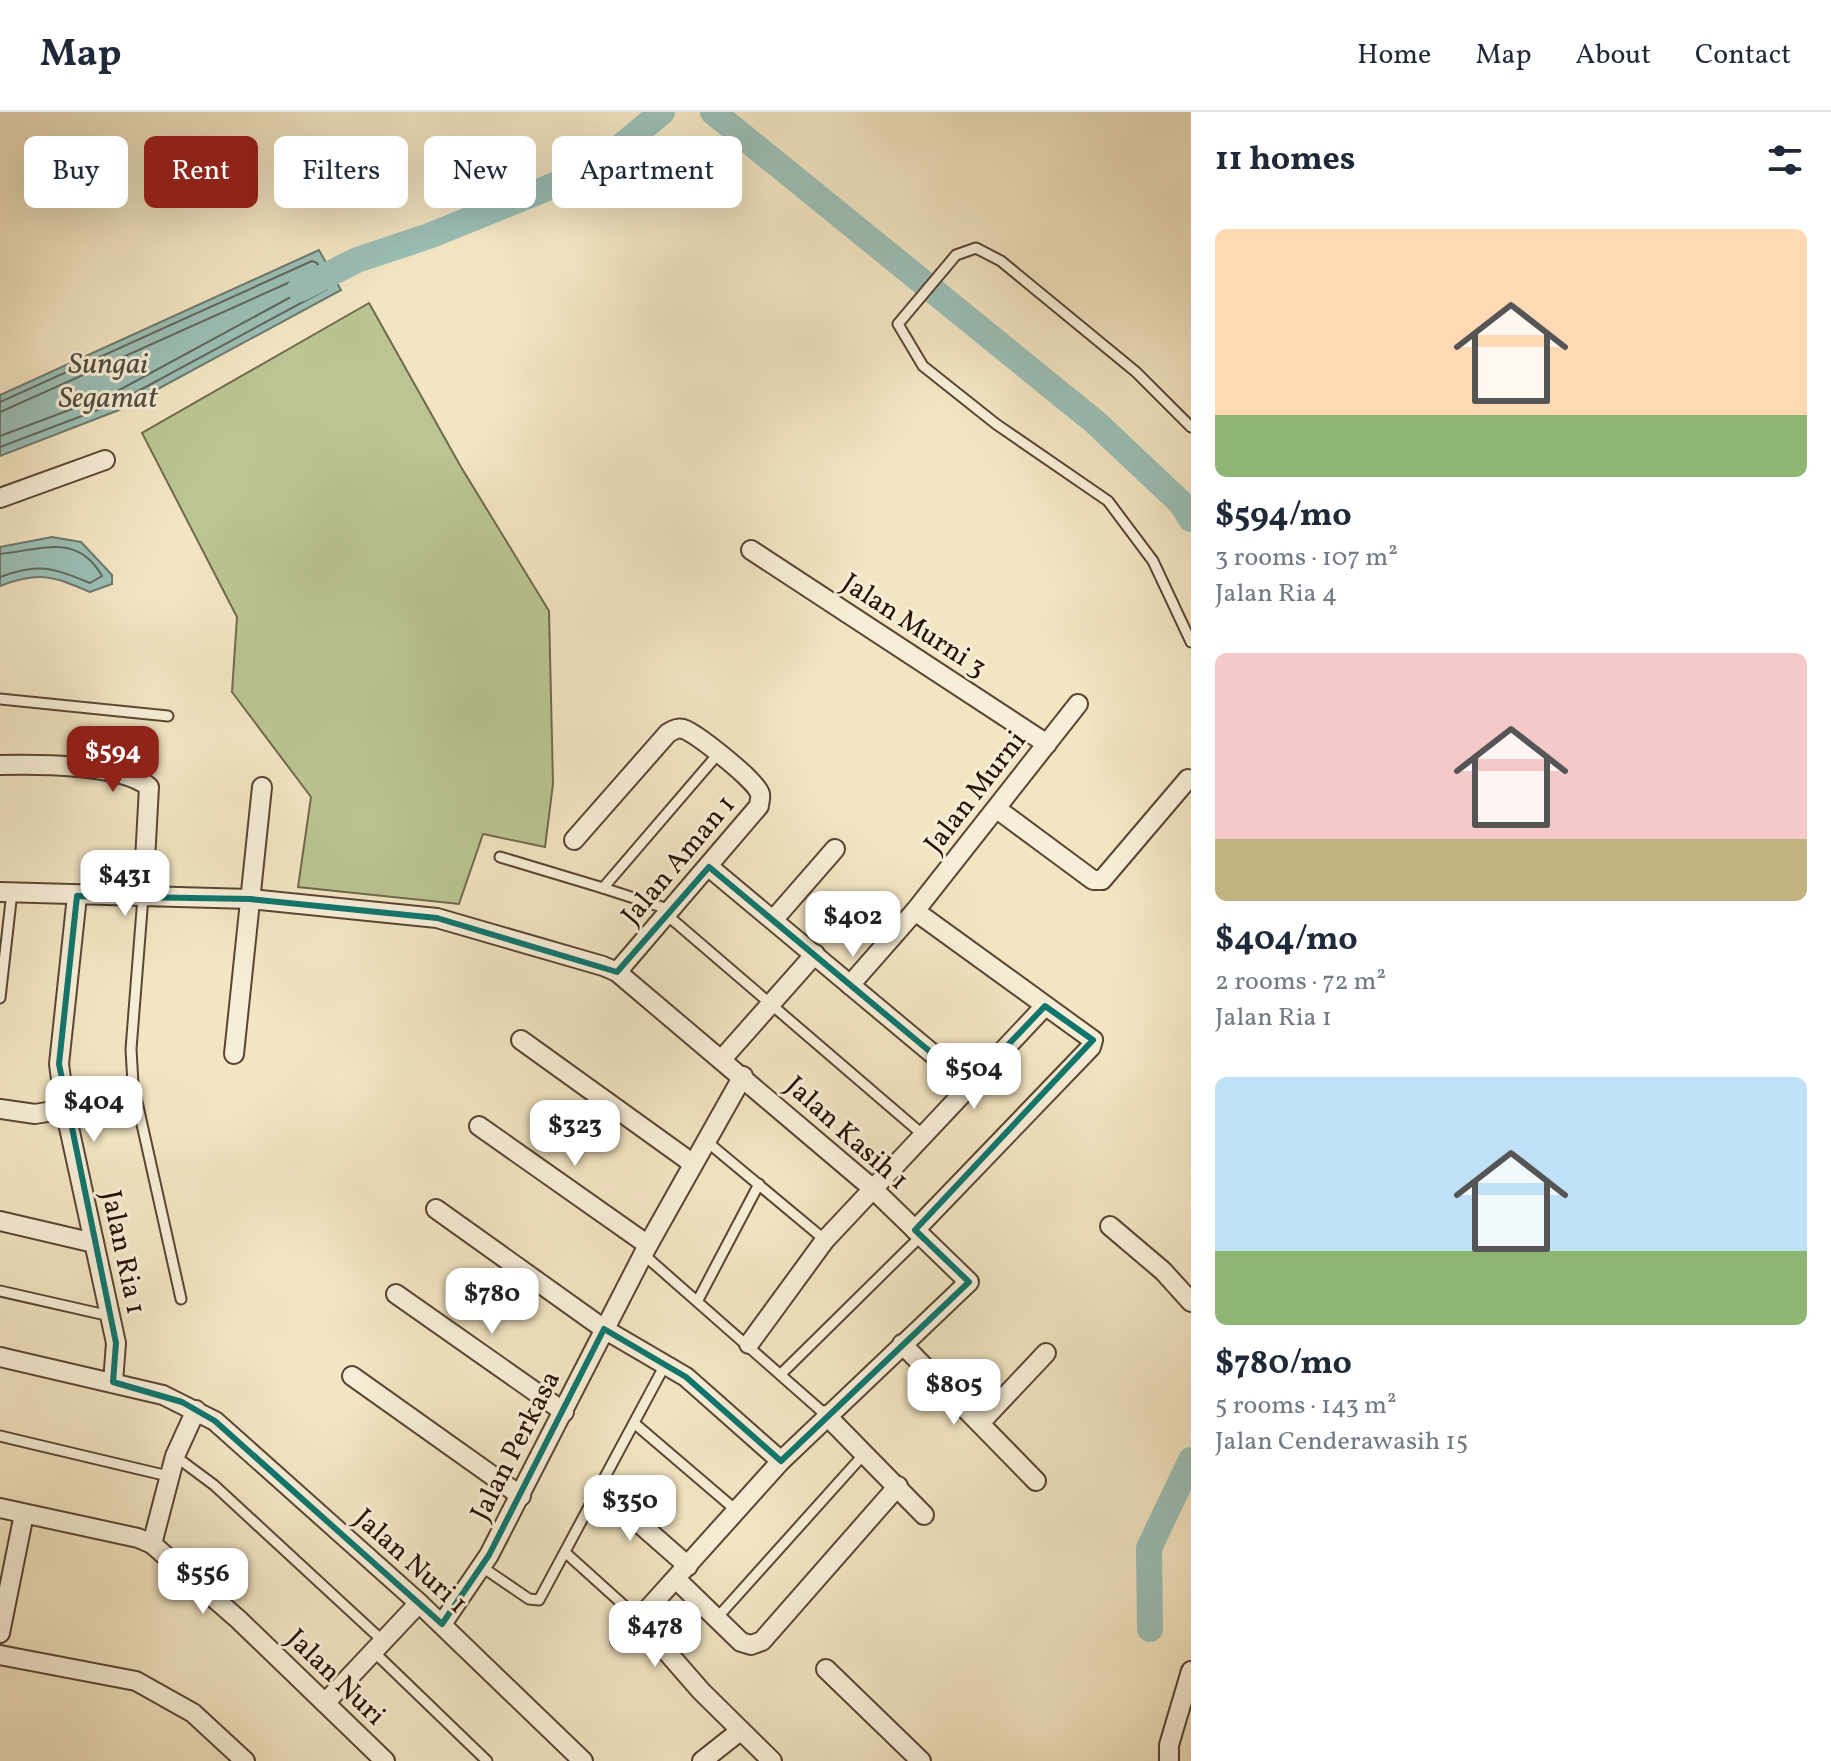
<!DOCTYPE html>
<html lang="en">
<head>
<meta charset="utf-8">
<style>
  :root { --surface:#fff; --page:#f2f2f3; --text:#1f2937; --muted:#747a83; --line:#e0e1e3; --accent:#8f2418 }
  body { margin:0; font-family:Vollkorn,serif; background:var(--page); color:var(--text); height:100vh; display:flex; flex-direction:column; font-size:30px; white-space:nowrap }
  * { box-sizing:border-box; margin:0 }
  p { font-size:26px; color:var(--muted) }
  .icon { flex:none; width:44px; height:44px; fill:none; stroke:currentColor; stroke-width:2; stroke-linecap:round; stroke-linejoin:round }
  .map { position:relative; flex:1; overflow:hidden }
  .panel { display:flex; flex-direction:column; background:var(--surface); width:640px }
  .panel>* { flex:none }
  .guide { position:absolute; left:24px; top:24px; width:760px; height:72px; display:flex; gap:16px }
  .price { position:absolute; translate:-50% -68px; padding:0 18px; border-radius:16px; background:#fff; color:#222; font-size:26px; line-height:52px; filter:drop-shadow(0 2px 4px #0008) }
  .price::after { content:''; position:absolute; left:50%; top:48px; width:24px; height:18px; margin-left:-12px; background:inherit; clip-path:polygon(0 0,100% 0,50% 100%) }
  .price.active { background:var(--accent); color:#fff }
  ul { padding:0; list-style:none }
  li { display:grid; align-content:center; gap:16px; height:424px; padding:0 24px }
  li span { display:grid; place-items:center; height:248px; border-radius:12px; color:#555 }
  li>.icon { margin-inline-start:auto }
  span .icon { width:144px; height:144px; fill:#fffc; stroke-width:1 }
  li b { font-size:34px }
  h2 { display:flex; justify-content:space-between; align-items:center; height:96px; padding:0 24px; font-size:34px }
  .pill { padding:0 28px; border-radius:12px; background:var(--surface); box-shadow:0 8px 32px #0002; font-size:28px; line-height:72px }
  .pill.active { background:var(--accent); color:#fff }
  header { display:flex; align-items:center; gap:48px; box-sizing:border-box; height:112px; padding:0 40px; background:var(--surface); border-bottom:2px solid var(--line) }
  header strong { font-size:38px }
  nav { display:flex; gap:44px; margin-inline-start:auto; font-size:28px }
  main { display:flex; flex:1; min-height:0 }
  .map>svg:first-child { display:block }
  .green { fill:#bac593; stroke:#706a4c; stroke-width:2 }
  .water { fill:#9bbfb6; stroke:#6d796f; stroke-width:2 }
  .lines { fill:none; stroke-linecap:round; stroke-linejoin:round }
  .shore { stroke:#61685d; stroke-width:2 }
  .river { stroke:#9bbfb6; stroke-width:26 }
  .service-casing { stroke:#5a4534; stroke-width:13 }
  .minor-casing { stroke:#5a4534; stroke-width:22 }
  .service { stroke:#f7eed7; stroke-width:9 }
  .minor { stroke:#f7eed7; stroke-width:18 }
  .marked { fill:none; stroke:#0f766e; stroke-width:6; stroke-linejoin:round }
  .labels { text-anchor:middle; stroke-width:6; stroke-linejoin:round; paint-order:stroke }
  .street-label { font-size:28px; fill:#271004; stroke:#f7eed7 }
  .water-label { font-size:30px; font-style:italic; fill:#504d42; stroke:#f7eed7 }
</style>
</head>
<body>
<header>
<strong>Map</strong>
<nav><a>Home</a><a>Map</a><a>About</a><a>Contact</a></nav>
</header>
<main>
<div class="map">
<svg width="1191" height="1649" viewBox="0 0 1191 1649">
  <rect width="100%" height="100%" fill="#f2e5c2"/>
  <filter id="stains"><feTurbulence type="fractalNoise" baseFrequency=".0025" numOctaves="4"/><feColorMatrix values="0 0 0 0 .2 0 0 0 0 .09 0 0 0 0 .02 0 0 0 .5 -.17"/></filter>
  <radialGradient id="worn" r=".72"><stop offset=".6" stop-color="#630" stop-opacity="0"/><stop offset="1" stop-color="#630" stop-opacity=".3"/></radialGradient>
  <polygon class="green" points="369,191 461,355 549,499 553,672 545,735 483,722 459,792 298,775 311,685 232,580 237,505 142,321"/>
  <g class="water">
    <polygon points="319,138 341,178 119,298 0,344 0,283"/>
    <path d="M52,425L81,430L112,463V472L90,480C53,464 39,459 0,474V435Z"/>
  </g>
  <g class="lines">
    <g class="shore">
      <polyline points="0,290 312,149 317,151 328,172 327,177 116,291 0,335"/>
      <polyline points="0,300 308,162 315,168 313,173 112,282 0,324"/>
      <path d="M0,442C40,438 77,420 102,464L90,471C53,456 38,450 0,465"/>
    </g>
    <g class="river">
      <polyline points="713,0 1095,310 1181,391 1191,407"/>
      <polyline points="300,177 357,148 429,124 594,57 662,0"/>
      <polyline points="1150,1517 1149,1436 1191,1348"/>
    </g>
    <g class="service-casing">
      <g id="service">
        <polyline points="1191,315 1136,260 1001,149 976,136 956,143 898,212 923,254 996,312 1108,389 1153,449 1191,530"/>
        <polyline points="0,587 168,604"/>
        <polyline points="500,745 603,776"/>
        <polyline points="143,785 131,937 133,972 181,1187"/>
        <polyline points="671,798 603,776 718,642"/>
        <polyline points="667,803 922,1022"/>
        <polyline points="0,886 12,780"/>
        <polyline points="705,1028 825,1128"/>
        <polyline points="643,1142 826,1303"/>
        <polyline points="0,1179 110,1204"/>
        <polyline points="698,1188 759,1072"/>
        <polyline points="782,1261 921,1124"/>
        <polyline points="634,1311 737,1399"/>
        <polyline points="0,1324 168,1364"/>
        <polyline points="175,1344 214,1373 384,1530"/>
        <polyline points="567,1442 639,1507"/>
        <polyline points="482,1455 529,1487 539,1488 666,1251"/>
        <polyline points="716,1507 865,1341"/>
        <polyline points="374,1540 487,1649"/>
      </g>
    </g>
    <g class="minor-casing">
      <g id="minor">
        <polyline points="0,386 105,348"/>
        <polyline points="751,438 1047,632"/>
        <path d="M0,653C35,652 123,652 149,675L143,785"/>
        <polyline points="997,697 1093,768 1102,768 1188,667"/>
        <path d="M574,728L668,621C675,617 679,615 686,618C700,625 756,668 760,682C761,685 759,691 759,694L617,860"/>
        <polyline points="709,755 970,973"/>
        <polyline points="0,780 250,787 437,806 603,854 617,860 872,1076 969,1170 781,1349 620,1528"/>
        <polyline points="77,784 59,952 65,997 116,1231 113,1270"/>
        <polyline points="915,799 1093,928 1091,935 915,1118"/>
        <polyline points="774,807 835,737"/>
        <polyline points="850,873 915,799 1078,592"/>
        <polyline points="521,928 692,1051"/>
        <polyline points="234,942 262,675"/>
        <polyline points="722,947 815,842"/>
        <polyline points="0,997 35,1002 65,997"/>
        <polyline points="479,1014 648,1133"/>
        <polyline points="436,1097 604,1217 686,1265 781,1349"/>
        <polyline points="0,1109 94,1131"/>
        <polyline points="1110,1114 1163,1159 1191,1190"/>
        <polyline points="396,1182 564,1300"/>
        <polyline points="749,1232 825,1128 1045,894"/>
        <polyline points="902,1232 1036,1369"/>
        <polyline points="0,1245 163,1283 215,1309 419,1491 583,1649"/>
        <polyline points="352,1264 521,1384"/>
        <polyline points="826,1303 924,1403"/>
        <polyline points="980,1311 1046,1241"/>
        <polyline points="599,1376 688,1454"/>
        <polyline points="0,1396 138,1426 152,1432 239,1508 385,1649"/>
        <polyline points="152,1432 175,1344 196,1298"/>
        <polyline points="677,1468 741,1530 751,1533 762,1529 898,1374"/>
        <polyline points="640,1509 701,1579 772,1649"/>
        <polyline points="442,1512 489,1443 648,1133 743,964"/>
        <polyline points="0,1521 24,1402"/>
        <polyline points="0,1543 136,1569 193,1601 245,1649"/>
        <polyline points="826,1557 921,1649"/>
        <polyline points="325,1591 419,1491"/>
        <polyline points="702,1649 740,1619"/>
        <polyline points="1169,1649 1169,1633 1191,1559"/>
      </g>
    </g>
    <use href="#service" class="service"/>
    <use href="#minor" class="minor"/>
  </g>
  <path class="marked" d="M709,755L970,973L1045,894L1093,928L915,1118L969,1170L781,1349L686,1265L604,1217L489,1443L442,1512L215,1309L182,1290L113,1270L116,1231L59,952L77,784L250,787L437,806L617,860Z"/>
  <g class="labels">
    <g class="street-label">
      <text transform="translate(915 512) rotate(33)" y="10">Jalan Murni 3</text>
      <text transform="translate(974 679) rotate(-52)" y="10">Jalan Murni</text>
      <text transform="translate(677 747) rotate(-50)" y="10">Jalan Aman 1</text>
      <text transform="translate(848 1020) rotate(42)" y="10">Jalan Kasih 1</text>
      <text transform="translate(125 1140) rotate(78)" y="10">Jalan Ria 1</text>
      <text transform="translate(514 1333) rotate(-63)" y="10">Jalan Perkasa</text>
      <text transform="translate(412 1448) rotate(42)" y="10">Jalan Nuri 1</text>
      <text transform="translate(337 1564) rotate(44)" y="10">Jalan Nuri</text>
    </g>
    <g class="water-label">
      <text x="108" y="261">Sungai<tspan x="108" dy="34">Segamat</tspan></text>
    </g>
  </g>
  <rect width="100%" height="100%" filter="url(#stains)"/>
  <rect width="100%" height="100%" fill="url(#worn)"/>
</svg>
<b class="price active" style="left:113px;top:682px">$594</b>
<b class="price" style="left:125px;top:806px">$431</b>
<b class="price" style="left:853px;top:847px">$402</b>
<b class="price" style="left:974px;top:999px">$504</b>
<b class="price" style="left:94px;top:1032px">$404</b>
<b class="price" style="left:575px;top:1056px">$323</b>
<b class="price" style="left:492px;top:1224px">$780</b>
<b class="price" style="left:954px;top:1315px">$805</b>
<b class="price" style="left:630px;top:1431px">$350</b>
<b class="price" style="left:203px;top:1504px">$556</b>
<b class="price" style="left:655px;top:1557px">$478</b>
<div class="guide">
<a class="pill">Buy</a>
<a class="pill active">Rent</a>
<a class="pill">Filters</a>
<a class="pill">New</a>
<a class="pill">Apartment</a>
</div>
</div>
<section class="panel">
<h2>11 homes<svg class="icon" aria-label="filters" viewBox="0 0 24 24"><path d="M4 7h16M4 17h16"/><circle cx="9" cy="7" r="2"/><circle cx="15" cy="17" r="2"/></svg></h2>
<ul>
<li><span style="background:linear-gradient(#ffd9b3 75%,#8fb573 0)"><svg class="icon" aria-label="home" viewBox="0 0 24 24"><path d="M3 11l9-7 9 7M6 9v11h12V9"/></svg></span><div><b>$594/mo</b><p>3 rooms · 107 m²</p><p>Jalan Ria 4</p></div></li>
<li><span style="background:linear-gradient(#f6c9c9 75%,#c2b280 0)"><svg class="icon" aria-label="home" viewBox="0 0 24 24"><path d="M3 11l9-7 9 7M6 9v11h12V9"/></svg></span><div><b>$404/mo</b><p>2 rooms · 72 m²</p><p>Jalan Ria 1</p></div></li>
<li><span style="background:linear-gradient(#bfe0f5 70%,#8fb573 0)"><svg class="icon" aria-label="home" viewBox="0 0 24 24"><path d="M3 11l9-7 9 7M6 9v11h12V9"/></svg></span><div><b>$780/mo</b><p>5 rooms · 143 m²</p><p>Jalan Cenderawasih 15</p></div></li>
</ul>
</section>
</main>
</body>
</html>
